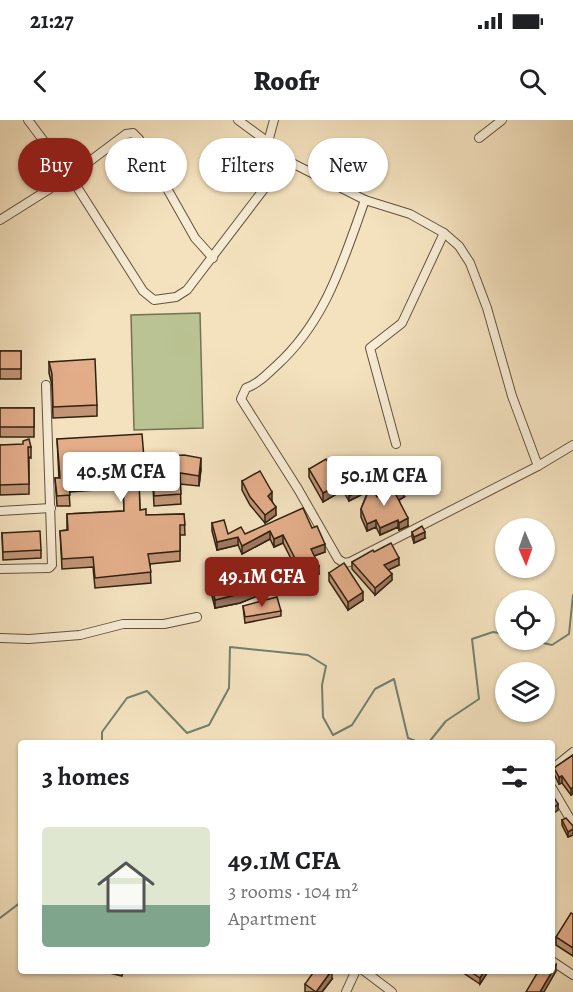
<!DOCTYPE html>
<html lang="en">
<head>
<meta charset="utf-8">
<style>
  :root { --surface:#fff; --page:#f6f6f6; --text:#202124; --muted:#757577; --accent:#8f2418 }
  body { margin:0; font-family:Alegreya,serif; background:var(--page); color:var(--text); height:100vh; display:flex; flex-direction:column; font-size:22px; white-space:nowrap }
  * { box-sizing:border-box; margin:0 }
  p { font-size:20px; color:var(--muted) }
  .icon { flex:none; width:33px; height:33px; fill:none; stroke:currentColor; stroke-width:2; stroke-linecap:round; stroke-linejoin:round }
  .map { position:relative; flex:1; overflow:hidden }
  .drawer { position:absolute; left:18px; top:620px; width:537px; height:234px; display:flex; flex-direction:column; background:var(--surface); border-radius:6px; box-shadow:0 2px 4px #0004 }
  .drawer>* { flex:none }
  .guide { position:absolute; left:18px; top:18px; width:537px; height:54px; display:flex; gap:12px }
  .needle { width:39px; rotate:178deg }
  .fabs { position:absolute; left:495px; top:398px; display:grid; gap:12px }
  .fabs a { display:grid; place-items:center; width:60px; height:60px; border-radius:50%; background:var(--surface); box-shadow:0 2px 4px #0004; font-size:30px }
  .price { position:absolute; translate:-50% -51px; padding:0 14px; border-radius:6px; background:#fff; color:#222; font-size:20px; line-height:39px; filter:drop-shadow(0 2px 3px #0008) }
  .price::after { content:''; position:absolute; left:50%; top:36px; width:18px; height:14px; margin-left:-9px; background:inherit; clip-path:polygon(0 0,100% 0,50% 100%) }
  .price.current { background:var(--accent); color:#fff }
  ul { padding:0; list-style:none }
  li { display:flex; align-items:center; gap:18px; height:150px; padding:0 24px }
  li span { display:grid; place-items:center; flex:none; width:168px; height:120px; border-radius:6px; color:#555 }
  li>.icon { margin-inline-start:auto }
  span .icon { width:72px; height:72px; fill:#fffc; stroke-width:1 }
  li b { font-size:26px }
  h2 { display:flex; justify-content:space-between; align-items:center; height:72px; padding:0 24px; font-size:26px }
  .pill { padding:0 21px; border-radius:27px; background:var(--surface); box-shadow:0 2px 4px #0004; font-size:21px; line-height:54px }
  .pill.current { background:var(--accent); color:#fff }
  .status { display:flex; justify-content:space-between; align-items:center; height:42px; padding:0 30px; background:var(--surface); direction:ltr }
  .status svg { height:16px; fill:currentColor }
  header { display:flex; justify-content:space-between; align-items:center; height:78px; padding:0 24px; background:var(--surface); font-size:27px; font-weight:800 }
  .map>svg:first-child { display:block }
  .green { fill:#bac393; stroke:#757252; stroke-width:1.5 }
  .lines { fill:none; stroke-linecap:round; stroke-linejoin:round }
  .stream { stroke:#718070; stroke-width:2 }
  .street-casing { stroke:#61523c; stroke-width:10 }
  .street { stroke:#f8ecd5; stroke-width:8 }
  .wall { fill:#c39577; stroke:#302210; stroke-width:1.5 }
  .shaded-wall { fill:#9f7961; stroke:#302210; stroke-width:1.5 }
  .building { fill:#e3ad8a; stroke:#302210; stroke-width:1.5 }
</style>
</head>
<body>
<div class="status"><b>21:27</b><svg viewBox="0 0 49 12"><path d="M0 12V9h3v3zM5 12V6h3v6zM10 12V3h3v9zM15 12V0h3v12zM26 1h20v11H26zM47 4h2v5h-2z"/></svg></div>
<header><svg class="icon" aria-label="back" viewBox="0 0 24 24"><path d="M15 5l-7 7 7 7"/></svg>Roofr<svg class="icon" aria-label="search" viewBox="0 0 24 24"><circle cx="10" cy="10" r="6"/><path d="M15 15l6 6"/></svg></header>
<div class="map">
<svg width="573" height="872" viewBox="0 0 573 872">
  <rect width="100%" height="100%" fill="#f4e2bf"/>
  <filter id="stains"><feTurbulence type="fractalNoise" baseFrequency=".00333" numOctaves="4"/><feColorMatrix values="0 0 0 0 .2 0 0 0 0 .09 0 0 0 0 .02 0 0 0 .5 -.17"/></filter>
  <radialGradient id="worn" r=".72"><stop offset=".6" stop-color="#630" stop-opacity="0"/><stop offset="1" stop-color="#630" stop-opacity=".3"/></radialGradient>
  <polygon class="green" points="200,193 203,308 134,310 131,195"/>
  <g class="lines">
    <g class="stream">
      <polyline points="526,519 552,525 569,514 573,475"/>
      <polyline points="102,622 102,612 127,578 147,571 187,613 209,605 229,568 230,527 308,535 326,546 322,565 323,597 333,615 352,605 375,569 394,559 408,618 418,622"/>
      <polyline points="429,622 446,601 479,579 472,519 493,512 506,514"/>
      <polyline points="0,798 21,782"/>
    </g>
    <g class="street-casing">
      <g id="street">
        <polyline points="28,0 70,56 143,171 154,180 176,177 187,170 286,40"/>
        <polyline points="238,0 268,22 286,40 365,80 410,94 444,113 459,126 470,143 487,188 512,276 538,346"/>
        <polyline points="479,18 502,0"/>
        <polyline points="268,22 274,0"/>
        <path d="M365,80C343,141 326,201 276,246C266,255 258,264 246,268L241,279L298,369L338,439L344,443L350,442L538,346L573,325"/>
        <polyline points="0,100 70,56 126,14 133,13 139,19 195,118 213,138"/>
        <polyline points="396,324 370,228 402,203 444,113"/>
        <polyline points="0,391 51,388"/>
        <polyline points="0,449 49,448 52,445 46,265"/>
        <polyline points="0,518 29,519 80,515 123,504 164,504 197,497"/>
        <polyline points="552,649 573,632"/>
        <polyline points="552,668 573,704"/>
        <polyline points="552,841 573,855"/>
        <polyline points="363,850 392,872"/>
        <polyline points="346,872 356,850"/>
      </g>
    </g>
    <use href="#street" class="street"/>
  </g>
  <g class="wall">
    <rect x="0" y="231" width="21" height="28"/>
    <polygon points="49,242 97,285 97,296 53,298 52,265 49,253"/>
    <rect x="0" y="288" width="34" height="29"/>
    <polygon points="57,319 144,338 201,349 199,366 180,364 181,384 154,386 153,366 139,367 140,390 146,395 184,394 185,415 180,415 180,441 150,444 151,463 95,468 93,447 62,449 60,411 67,410 67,394 124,391 123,368 69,372 70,386 57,386 55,358 59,358"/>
    <polygon points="0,325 31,327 31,338 29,337 29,374 0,375"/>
    <polygon points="309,349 340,372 323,382 309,357"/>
    <polygon points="242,361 272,381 276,395 265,403 250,385 242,370"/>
    <polygon points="379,366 372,369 377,377 404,377 399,380 408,406 399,410 398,407 380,415 376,407 367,411 361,397 361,389 368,371 349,381 345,374 345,368"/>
    <polygon points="212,403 228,414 245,414 312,408 325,432 314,436 319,454 303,462 283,423 274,427 270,419 242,434 238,425 217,430 212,411"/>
    <polygon points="412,412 425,418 414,423 412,417"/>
    <polygon points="2,413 41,430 41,438 3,440"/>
    <polygon points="374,432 399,445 388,450 392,460 375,475 352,449 352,442"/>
    <polygon points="244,445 253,447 267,472 240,483 215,488 210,468 210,460 232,454 244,449"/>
    <polygon points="329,453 363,480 348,490 329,461"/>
    <polygon points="243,486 281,491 281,496 245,503"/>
    <polygon points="573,635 573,674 571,675 562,663 559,664 554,654 554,648"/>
    <polygon points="562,700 573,706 573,715 568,717 562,705"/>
    <polygon points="573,794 573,836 556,825 556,817"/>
    <polygon points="105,850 123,850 122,856 105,852"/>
    <polygon points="465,850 489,850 480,864 465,854"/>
    <polygon points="531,850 552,850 556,851 537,854"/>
    <polygon points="332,859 322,872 305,872 305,864"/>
  </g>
  <g class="shaded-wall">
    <polygon points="201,338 201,349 199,366 199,356"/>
    <polygon points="379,360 379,366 349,381 349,376"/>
    <polygon points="340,364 340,372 323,382 323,373"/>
    <polygon points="404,370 404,377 396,382 396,375"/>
    <polygon points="272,372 272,381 268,384 268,376"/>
    <polygon points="276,387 276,395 265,403 265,395"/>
    <polygon points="408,398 408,406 399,410 399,403"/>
    <polygon points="376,400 376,407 367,411 367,404"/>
    <polygon points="398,400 398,407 380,415 380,408"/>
    <polygon points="270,411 270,419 242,434 242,426"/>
    <polygon points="425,412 425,418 414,423 414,417"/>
    <polygon points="283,415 283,423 274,427 274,419"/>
    <polygon points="238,417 238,425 217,430 217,422"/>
    <polygon points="325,424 325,432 311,437 311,429"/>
    <polygon points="399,438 399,445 384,452 384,445"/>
    <polygon points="319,446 319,454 303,462 303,454"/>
    <polygon points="392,454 392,460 375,475 375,468"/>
    <polygon points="267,464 267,472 240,483 215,488 215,480"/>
    <polygon points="363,472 363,480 348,490 348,482"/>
    <polygon points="562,656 562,663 559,664 559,657"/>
    <polygon points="573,667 573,674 571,675 571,669"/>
    <polygon points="558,684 558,690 552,694 552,689"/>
    <polygon points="573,709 573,715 568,717 568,712"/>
    <polygon points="556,845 556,851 544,872 540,872"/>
    <polygon points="332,850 332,859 322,872 316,872"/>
    <polygon points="485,850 489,850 480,864 480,858"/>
  </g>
  <g class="building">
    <rect x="0" y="231" width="21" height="18"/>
    <polygon points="95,239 97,285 53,287 52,254 49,242"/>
    <rect x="0" y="288" width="34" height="19"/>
    <polygon points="142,314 144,338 184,335 201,338 199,356 180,353 181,374 154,376 153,356 139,357 140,390 146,389 146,395 184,394 185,405 180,405 180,431 148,434 151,452 95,458 93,437 62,439 60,411 68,410 67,394 124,391 123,358 69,362 70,375 57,376 55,358 60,358 57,319"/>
    <polygon points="29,319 31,327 28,327 29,364 0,365 0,325 23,324 23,321"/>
    <polygon points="326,339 340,364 323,373 309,349"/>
    <polygon points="260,351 272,372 268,376 276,387 265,395 250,377 242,361"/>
    <polygon points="375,352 379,360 349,376 345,368"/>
    <polygon points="400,363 404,370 396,375 408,398 399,403 398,400 380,408 376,400 367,404 361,389 371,365 377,377"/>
    <polygon points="303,388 312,408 317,406 325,424 311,429 319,446 303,454 283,415 274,419 270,411 242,426 238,417 217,422 212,403 224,400 228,414 241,407 245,414"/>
    <polygon points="422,406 425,412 414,417 412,412"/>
    <polygon points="40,411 41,430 3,432 2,413"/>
    <polygon points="391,423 399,438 384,445 392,454 375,468 352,442 373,430 374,432"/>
    <polygon points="252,442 253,447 260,444 267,464 240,474 215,480 210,460 232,454 245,448 244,445"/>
    <polygon points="344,443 363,472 348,482 329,453"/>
    <polygon points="277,477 281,491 245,497 243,486"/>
    <polygon points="573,635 573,667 571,669 562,656 559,657 554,648"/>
    <polygon points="552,674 558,684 552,689"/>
    <polygon points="566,698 573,706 573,709 568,712 562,700"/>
    <polygon points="571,793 573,794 573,828 556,817"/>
    <polygon points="552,842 556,845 540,872 526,872 539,850 552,850"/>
    <polygon points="315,850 332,850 316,872 305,864"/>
    <polygon points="468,850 485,850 480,858"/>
  </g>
  <rect width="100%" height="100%" filter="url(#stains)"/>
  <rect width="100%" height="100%" fill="url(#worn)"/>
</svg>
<div class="fabs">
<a><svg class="needle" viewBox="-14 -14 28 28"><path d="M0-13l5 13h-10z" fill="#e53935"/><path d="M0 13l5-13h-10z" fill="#757577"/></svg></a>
<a><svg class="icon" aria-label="locate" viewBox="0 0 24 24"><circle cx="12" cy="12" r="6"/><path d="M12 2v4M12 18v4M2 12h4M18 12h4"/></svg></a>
<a><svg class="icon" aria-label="layers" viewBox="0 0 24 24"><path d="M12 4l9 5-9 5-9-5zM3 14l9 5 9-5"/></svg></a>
</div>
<b class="price" style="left:121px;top:383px">40.5M CFA</b>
<b class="price" style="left:384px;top:387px">50.1M CFA</b>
<b class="price current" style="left:262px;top:488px">49.1M CFA</b>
<div class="guide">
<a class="pill current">Buy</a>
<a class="pill">Rent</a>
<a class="pill">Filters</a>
<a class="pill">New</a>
</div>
<section class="drawer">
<h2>3 homes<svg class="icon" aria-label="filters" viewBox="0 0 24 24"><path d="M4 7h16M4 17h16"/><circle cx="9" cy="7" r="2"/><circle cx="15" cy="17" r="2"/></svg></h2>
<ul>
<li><span style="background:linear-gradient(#dfe7d0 65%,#7fa58c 0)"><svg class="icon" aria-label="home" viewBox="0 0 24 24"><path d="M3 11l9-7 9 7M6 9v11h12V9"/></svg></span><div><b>49.1M CFA</b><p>3 rooms · 104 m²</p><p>Apartment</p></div></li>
</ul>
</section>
</div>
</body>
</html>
